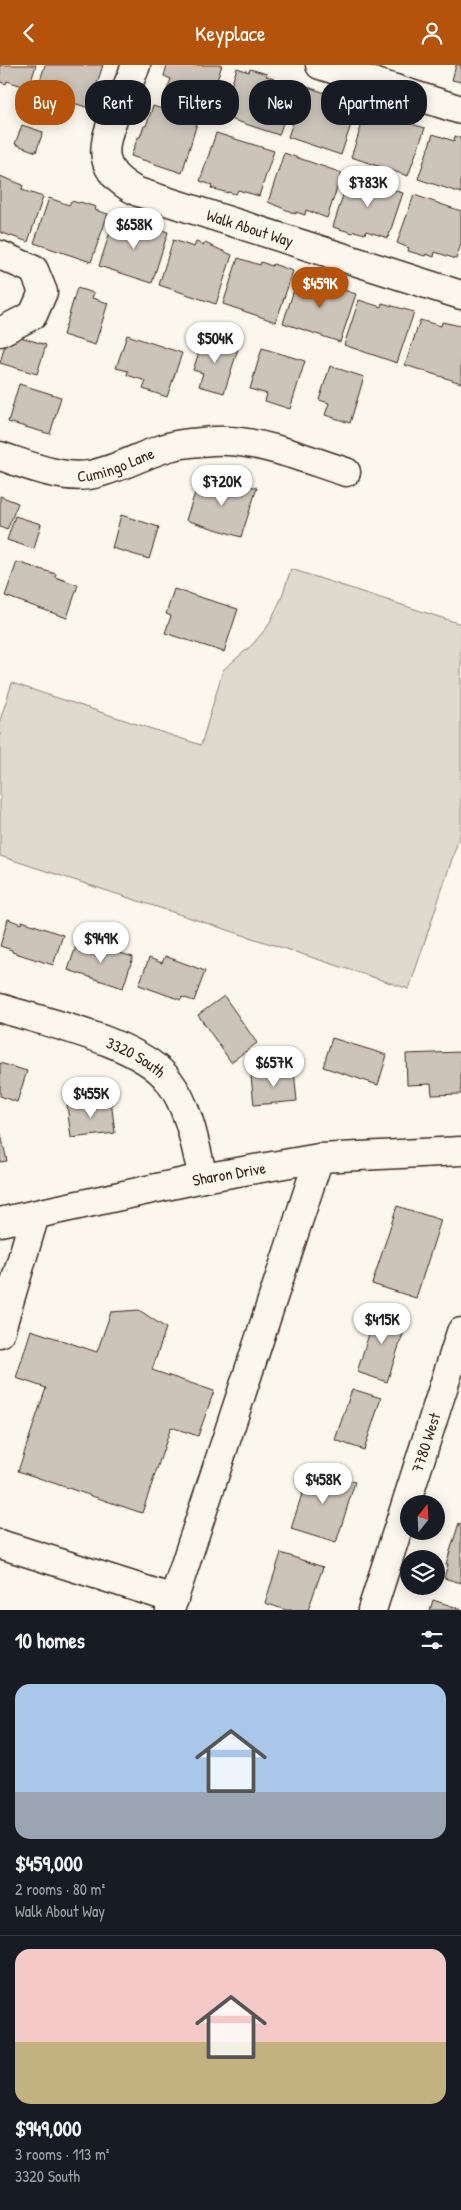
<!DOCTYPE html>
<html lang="en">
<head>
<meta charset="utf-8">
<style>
  :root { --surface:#171b24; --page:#20242c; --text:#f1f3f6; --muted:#9ea1a6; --line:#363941; --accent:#b45309 }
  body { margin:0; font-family:"Patrick Hand",sans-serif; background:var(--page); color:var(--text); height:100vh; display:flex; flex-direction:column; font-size:19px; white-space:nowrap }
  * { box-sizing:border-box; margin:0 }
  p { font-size:16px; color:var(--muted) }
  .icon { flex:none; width:28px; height:28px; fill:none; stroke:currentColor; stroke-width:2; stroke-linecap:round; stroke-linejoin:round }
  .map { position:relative; height:1545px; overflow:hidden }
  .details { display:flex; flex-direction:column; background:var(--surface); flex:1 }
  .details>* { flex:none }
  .banner { position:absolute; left:15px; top:15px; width:431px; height:45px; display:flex; gap:10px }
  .needle { width:32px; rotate:18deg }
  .tools { position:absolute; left:400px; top:1430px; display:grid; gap:10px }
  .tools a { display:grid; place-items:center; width:45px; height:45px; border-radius:50%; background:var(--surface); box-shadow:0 2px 12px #0003; font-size:25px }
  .price { position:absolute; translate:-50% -42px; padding:0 11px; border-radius:18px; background:#fff; color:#222; font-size:16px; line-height:32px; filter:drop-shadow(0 1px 2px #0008) }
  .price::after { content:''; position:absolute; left:50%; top:30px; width:15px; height:11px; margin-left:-8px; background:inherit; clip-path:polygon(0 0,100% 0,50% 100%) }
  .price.on { background:var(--accent); color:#fff }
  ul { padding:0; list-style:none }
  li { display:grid; align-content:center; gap:10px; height:265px; padding:0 15px }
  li+li { border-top:1px solid var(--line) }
  li span { display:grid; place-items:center; height:155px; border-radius:15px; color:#555 }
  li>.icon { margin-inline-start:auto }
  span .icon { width:90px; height:90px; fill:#fffc; stroke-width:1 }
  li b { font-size:21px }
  h2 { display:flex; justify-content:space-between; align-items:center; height:60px; padding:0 15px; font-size:21px }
  .chip { padding:0 18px; border-radius:20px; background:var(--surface); box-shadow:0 2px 12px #0003; font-size:18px; line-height:45px }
  .chip.on { background:var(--accent); color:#fff }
  header { display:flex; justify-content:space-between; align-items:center; height:65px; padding:0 15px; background:var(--accent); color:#fff; font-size:22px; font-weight:600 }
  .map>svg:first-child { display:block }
  .green { fill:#dfd9ce; stroke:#8d8276 }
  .building { fill:#ccc4b9; stroke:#3b2a1e }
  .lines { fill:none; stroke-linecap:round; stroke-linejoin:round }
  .minor-casing { stroke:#3b2a1e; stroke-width:31 }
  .minor { stroke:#fbf7ec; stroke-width:28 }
  .labels { text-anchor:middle; stroke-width:5; stroke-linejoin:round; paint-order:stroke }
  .street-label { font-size:16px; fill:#3b2a1e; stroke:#fbf7ec }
</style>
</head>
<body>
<header><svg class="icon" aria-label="back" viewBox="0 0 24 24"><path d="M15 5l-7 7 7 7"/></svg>Keyplace<svg class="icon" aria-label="person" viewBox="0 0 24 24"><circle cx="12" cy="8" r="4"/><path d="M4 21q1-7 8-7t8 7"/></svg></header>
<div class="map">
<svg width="461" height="1545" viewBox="0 0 461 1545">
  <rect width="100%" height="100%" fill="#fbf7ec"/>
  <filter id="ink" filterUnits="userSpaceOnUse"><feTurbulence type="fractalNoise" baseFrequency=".02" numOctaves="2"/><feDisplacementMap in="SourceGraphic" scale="10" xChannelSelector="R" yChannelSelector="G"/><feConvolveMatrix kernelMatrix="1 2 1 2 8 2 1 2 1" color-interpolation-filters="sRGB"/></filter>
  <g filter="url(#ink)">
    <polygon class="green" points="291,504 461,559 461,767 409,924 0,791 0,655 12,618 201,680 223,605 252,580 268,561 281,534"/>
    <g class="building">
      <polygon points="0,0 36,0 29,23 7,16 6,19 0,17"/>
      <polygon points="45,0 103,0 89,43 67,36 66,39 55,35 54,38 35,31"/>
      <polygon points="167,0 222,0 206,49 163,36 171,14 164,11"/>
      <polygon points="456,0 461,0 461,17 452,15"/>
      <polygon points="237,3 249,7 250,4 267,9 266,11 274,14 273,18 294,25 279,70 221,51"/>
      <polygon points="305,21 325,28 324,30 335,34 334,36 356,44 341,90 288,72"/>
      <polygon points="153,41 198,55 182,108 131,91 138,72 140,72 144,61 146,61"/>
      <polygon points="366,47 387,54 388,49 397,52 397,50 413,56 412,59 425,63 408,111 351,92"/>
      <polygon points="22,60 43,67 36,87 15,79"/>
      <polygon points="216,68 274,86 259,131 238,125 236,129 228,127 228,128 211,123 212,120 200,116"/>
      <polygon points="433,69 454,76 455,71 461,73 461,128 418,114"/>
      <polygon points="284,88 342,108 327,153 306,145 305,150 296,147 296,149 268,137"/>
      <polygon points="0,111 23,120 22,125 43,132 28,177 0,167"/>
      <polygon points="349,111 403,128 388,173 366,166 365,169 354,166 353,168 333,162"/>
      <polygon points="414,130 461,146 461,179 456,194 435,187 434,192 426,189 425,191 408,186 409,183 397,178"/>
      <polygon points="49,133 69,140 71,136 79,138 80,137 96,142 95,145 108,149 91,197 34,178"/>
      <polygon points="114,155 135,162 136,159 148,163 149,161 168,167 152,218 99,201"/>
      <polygon points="173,175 194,182 196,177 204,180 205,178 232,190 216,239 159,220"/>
      <polygon points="238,193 260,200 261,197 272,201 273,199 293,206 276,257 223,239"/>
      <polygon points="298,213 318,220 320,215 328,218 329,217 345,222 344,225 356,229 340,277 283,258"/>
      <polygon points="77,223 94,228 92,233 108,238 95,280 63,270"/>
      <polygon points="359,235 381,242 382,238 414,247 397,298 344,280"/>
      <polygon points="420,255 441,261 442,257 461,261 461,318 405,300"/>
      <polygon points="8,268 46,280 37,309 0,298"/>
      <polygon points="127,270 182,288 167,332 143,324 146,316 127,310 128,306 116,303"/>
      <polygon points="204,272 238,284 224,328 199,321 203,308 193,305"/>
      <polygon points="262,283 305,296 290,344 265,336 267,329 250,324"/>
      <polygon points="330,301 364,312 350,358 325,350 329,338 319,335"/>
      <polygon points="19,319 61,332 50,369 8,357"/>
      <polygon points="232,415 257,423 241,472 186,455 199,416 229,425"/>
      <polygon points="0,431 18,438 7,465 0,462"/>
      <polygon points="121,450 159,462 149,494 112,483"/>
      <polygon points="15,451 41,459 34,484 7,475"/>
      <polygon points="17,497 56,509 55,512 78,520 67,553 5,531"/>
      <polygon points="174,524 238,544 224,587 165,568 171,551 166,549"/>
      <polygon points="8,854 21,859 22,856 63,870 53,900 12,887 12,885 0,881"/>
      <polygon points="78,875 133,892 123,923 68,905"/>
      <polygon points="165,891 205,906 194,936 182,932 181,935 139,920 149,893 162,898"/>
      <polygon points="224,931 257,978 231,997 198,950"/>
      <polygon points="332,973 387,990 378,1020 323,1002"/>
      <polygon points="461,987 461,1029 432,1030 431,1019 407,1020 406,989"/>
      <polygon points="0,998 27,1006 17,1037 0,1031"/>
      <polygon points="294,1006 297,1036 254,1040 251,1011"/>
      <polygon points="111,1035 115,1068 71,1073 67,1040"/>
      <polygon points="0,1065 7,1096 0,1097"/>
      <polygon points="397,1141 441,1155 416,1233 372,1219"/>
      <polygon points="377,1244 408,1254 387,1317 357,1307"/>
      <polygon points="139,1245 166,1263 152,1305 214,1326 198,1371 171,1362 142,1448 18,1406 46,1323 16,1313 31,1265 97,1287 111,1247"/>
      <polygon points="352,1324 381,1333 364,1385 335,1375"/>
      <polygon points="310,1403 355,1417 336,1478 291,1464"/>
      <polygon points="459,1458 461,1459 461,1518 444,1513 448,1499 446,1499"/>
      <polygon points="281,1488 323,1502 308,1545 286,1545 265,1538"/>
      <polygon points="433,1535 461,1544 461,1545 430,1545"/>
    </g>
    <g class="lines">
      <g class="minor-casing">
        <g id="minor">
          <path id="s1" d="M136,0C130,16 123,31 116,47C100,84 98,107 138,127L461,230"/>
          <polyline points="320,0 461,45"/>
          <polyline points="0,190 34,205 43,227 33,250 0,267"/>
          <path id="s2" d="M0,391C28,400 59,414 89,410C124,404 154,381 190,378C203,377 216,375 228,376C268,378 308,395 346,407"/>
          <path id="s3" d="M0,943C45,957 142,978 169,1016C190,1044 195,1080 203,1113"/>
          <path id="s4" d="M0,1157L203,1113L319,1093L461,1086"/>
          <polyline points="0,1268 35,1150"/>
          <polyline points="0,1479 174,1534"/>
          <polyline points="170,1545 319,1093"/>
          <path id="s5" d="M372,1545L461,1267"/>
        </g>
      </g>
      <use href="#minor" class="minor"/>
    </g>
  </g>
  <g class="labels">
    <g class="street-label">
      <text dy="6" stroke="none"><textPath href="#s1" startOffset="265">Walk About Way</textPath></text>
      <text dy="6" stroke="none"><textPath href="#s2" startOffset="120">Cumingo Lane</textPath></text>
      <text dy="6" stroke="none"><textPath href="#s3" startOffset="145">3320 South</textPath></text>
      <text dy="6" stroke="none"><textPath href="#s4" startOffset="234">Sharon Drive</textPath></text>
      <text dy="6" stroke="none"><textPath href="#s5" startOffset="176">7780 West</textPath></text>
    </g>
  </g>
</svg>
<div class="tools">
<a><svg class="needle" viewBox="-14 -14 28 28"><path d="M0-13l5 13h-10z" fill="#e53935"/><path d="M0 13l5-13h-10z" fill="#9ea1a6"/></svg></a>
<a><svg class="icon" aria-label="layers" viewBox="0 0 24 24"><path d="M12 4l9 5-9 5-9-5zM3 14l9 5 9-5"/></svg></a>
</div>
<b class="price" style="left:368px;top:143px">$783K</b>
<b class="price" style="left:134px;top:185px">$658K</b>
<b class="price on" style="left:320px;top:244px">$459K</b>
<b class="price" style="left:215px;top:299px">$504K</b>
<b class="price" style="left:222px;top:442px">$720K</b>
<b class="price" style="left:101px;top:899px">$949K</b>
<b class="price" style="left:274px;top:1023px">$657K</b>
<b class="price" style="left:91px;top:1054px">$455K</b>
<b class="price" style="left:382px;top:1280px">$415K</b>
<b class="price" style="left:323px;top:1440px">$458K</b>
<div class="banner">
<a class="chip on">Buy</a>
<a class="chip">Rent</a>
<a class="chip">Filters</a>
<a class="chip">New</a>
<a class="chip">Apartment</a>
</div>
</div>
<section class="details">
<h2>10 homes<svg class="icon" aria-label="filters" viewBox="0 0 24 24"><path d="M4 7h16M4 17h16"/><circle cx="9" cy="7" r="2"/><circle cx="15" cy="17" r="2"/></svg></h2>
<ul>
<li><span style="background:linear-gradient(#a9c7e8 70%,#9aa5b1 0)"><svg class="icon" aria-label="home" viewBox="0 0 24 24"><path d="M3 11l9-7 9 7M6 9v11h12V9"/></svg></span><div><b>$459,000</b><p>2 rooms · 80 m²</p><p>Walk About Way</p></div></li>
<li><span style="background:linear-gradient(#f6c9c9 60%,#c2b280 0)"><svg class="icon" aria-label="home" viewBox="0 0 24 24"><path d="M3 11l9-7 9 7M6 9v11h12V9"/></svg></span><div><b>$949,000</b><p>3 rooms · 113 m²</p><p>3320 South</p></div></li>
</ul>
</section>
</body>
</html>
